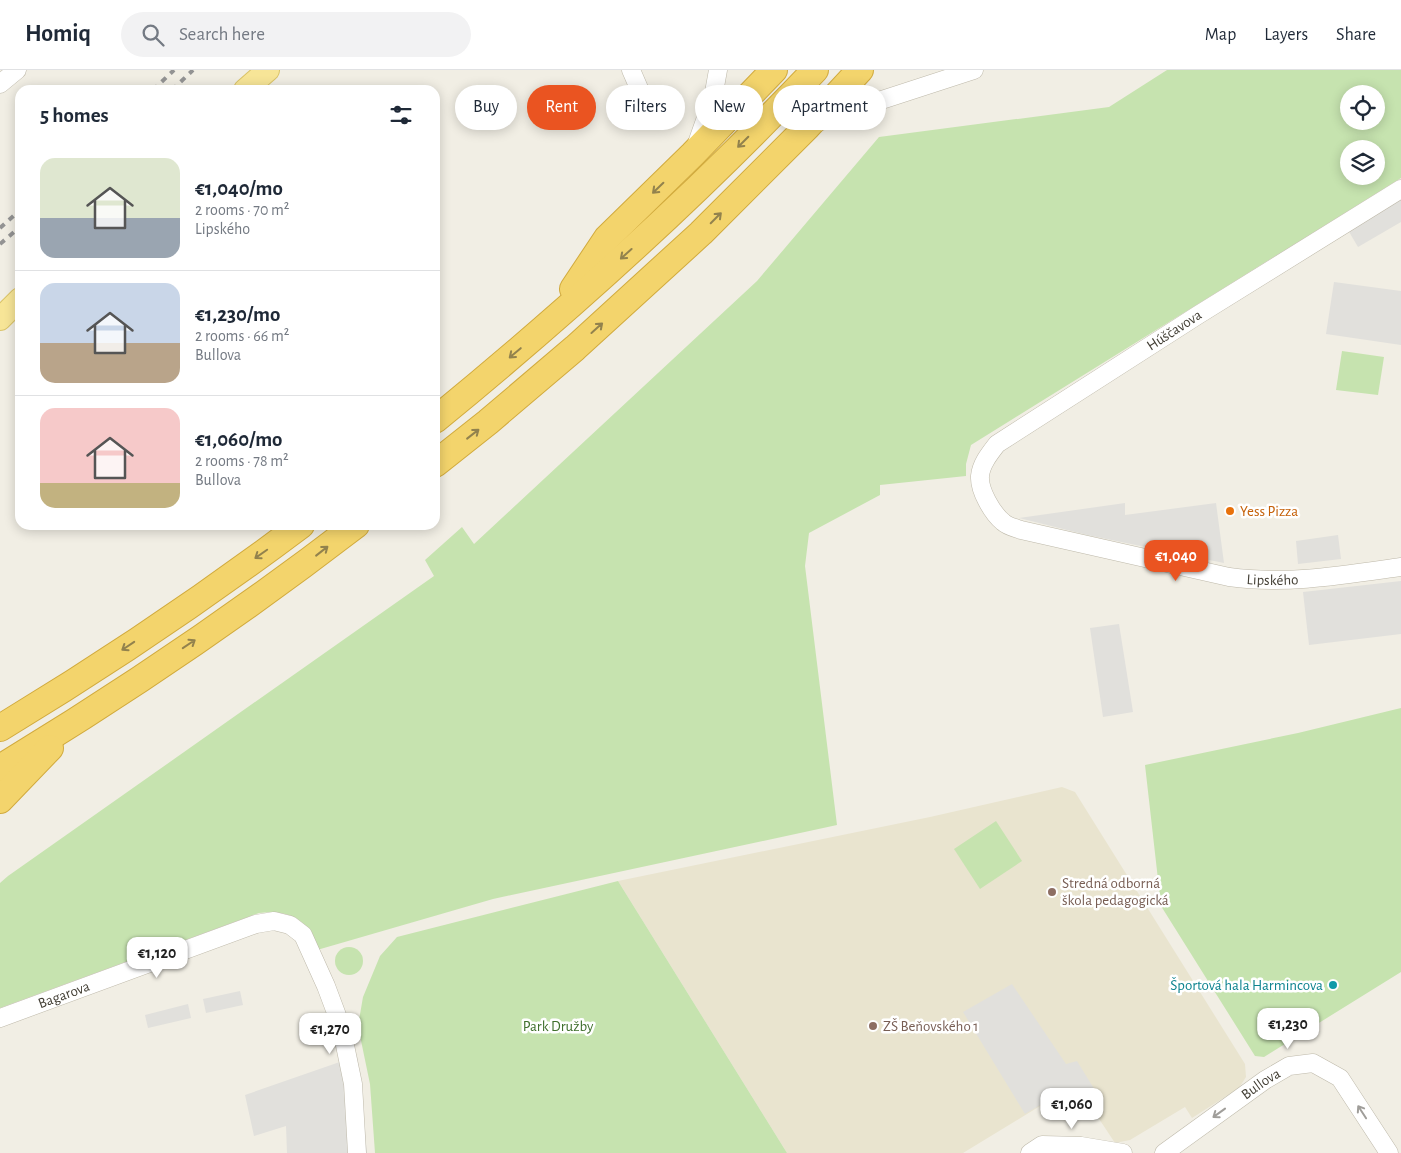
<!DOCTYPE html>
<html lang="en">
<head>
<meta charset="utf-8">
<style>
  :root { --surface:#fff; --page:#f2f2f3; --text:#1f2937; --muted:#747a83; --line:#e0e1e3; --accent:#ea5421 }
  body { margin:0; font-family:"Alegreya Sans",sans-serif; background:var(--page); color:var(--text); height:100vh; display:flex; flex-direction:column; font-size:19px; white-space:nowrap }
  * { box-sizing:border-box; margin:0 }
  p { font-size:16px; color:var(--muted) }
  .icon { flex:none; width:28px; height:28px; fill:none; stroke:currentColor; stroke-width:2; stroke-linecap:round; stroke-linejoin:round }
  .map { position:relative; flex:1; overflow:hidden }
  .drawer { position:absolute; left:15px; top:15px; width:425px; height:445px; display:flex; flex-direction:column; background:var(--surface); border-radius:15px; box-shadow:0 2px 12px #0003 }
  .drawer>* { flex:none }
  .banner { position:absolute; left:455px; top:15px; width:475px; height:45px; display:flex; gap:10px }
  .buttons { position:absolute; left:1340px; top:15px; display:grid; gap:10px }
  .buttons a { display:grid; place-items:center; width:45px; height:45px; border-radius:50%; background:var(--surface); box-shadow:0 2px 12px #0003; font-size:25px }
  .price { position:absolute; translate:-50% -42px; padding:0 11px; border-radius:10px; background:#fff; color:#222; font-size:16px; line-height:32px; filter:drop-shadow(0 1px 2px #0008) }
  .price::after { content:''; position:absolute; left:50%; top:30px; width:15px; height:11px; margin-left:-8px; background:inherit; clip-path:polygon(0 0,100% 0,50% 100%) }
  .price.current { background:var(--accent); color:#fff }
  ul { padding:0; list-style:none }
  li { display:flex; align-items:center; gap:15px; height:125px; padding:0 25px }
  li+li { border-top:1px solid var(--line) }
  li span { display:grid; place-items:center; flex:none; width:140px; height:100px; border-radius:15px; color:#555 }
  li>.icon { margin-inline-start:auto }
  span .icon { width:60px; height:60px; fill:#fffc; stroke-width:1 }
  li b { font-size:21px }
  h2 { display:flex; justify-content:space-between; align-items:center; height:60px; padding:0 25px; font-size:21px }
  .tag { padding:0 18px; border-radius:22px; background:var(--surface); box-shadow:0 2px 12px #0003; font-size:18px; line-height:45px }
  .tag.current { background:var(--accent); color:#fff }
  header { display:flex; align-items:center; gap:30px; box-sizing:border-box; height:70px; padding:0 25px; background:var(--surface); border-bottom:1px solid var(--line) }
  header strong { font-size:24px }
  nav { display:flex; gap:28px; margin-inline-start:auto; font-size:18px }
  .search { width:350px; height:45px; background:var(--page); display:flex; align-items:center; gap:12px; box-sizing:border-box; padding:0 18px; border-radius:28px; color:var(--muted); font-size:19px }
  .map>svg:first-child { display:block }
  .education { fill:#e9e4cf }
  .green { fill:#c6e3af; fill-rule:evenodd }
  .parking { fill:#e1e0dc }
  .lines { fill:none; stroke-linecap:round; stroke-linejoin:round }
  .minor-casing { stroke:#beb9aa; stroke-width:19 }
  .major-casing { stroke:#dac368; stroke-width:24 }
  .highway-casing { stroke:#d1aa3d; stroke-width:28 }
  .minor { stroke:#fff; stroke-width:18 }
  .major { stroke:#f7e597; stroke-width:22 }
  .highway { stroke:#f3d46c; stroke-width:26 }
  .rail { stroke:#939393; stroke-width:4; stroke-dasharray:6 6; stroke-linecap:butt }
  .oneway { stroke:#92824d }
  .oneway2 { stroke:#a09e9a }
  .food-dot { fill:#e8710a; stroke:#fff; stroke-width:2 }
  .education-dot { fill:#8d6e63; stroke:#fff; stroke-width:2 }
  .culture-dot { fill:#0f9aa8; stroke:#fff; stroke-width:2 }
  .labels { text-anchor:middle; stroke-width:5; stroke-linejoin:round; paint-order:stroke }
  .street-label { font-size:15px; fill:#423e34; stroke:#fff }
  .food-label { font-size:15px; fill:#c56008; stroke:#fff; text-anchor:start }
  .education-label { font-size:15px; fill:#785e54; stroke:#fff; text-anchor:start }
  .culture-label { font-size:15px; fill:#0d838f; stroke:#fff; text-anchor:end }
  .park-label { font-size:15px; fill:#3f6f2c; stroke:#fff }
</style>
</head>
<body>
<header>
<strong>Homiq</strong>
<div class="search"><svg class="icon" aria-label="search" viewBox="0 0 24 24"><circle cx="10" cy="10" r="6"/><path d="M15 15l6 6"/></svg>Search here</div>
<nav><a>Map</a><a>Layers</a><a>Share</a></nav>
</header>
<div class="map">
<svg width="1401" height="1083" viewBox="0 0 1401 1083">
  <rect width="100%" height="100%" fill="#f1eee4"/>
  <polygon class="education" points="1062,717 1075,722 1245,994 1246,1007 1239,1018 1192,1048 1185,1037 1130,1070 1115,1073 1076,1014 963,1083 787,1083 618,811 930,747"/>
  <g class="green">
    <path d="M1167,0H1401V108L971,375L966,394V406L880,415V425L809,463L805,496L837,755L493,829L317,880C314,873 311,864 307,858C296,843 276,841 259,843L0,938V813L8,806L434,506L425,490L462,457L474,474L757,211L879,67L1109,37ZM1349,24H1376V51H1349ZM1349,79H1376V106H1349Z"/>
    <polygon points="1342,281 1384,287 1378,325 1336,320"/>
    <polygon points="1401,638 1401,902 1264,987 1255,986 1161,836 1145,695 1298,663"/>
    <polygon points="996,751 1022,791 980,819 954,779"/>
    <polygon points="618,811 787,1083 375,1083 370,1014 358,956 363,927 380,886 397,867"/>
    <circle cx="349" cy="891" r="14"/>
  </g>
  <g class="parking">
    <polygon points="1401,128 1401,152 1358,177 1348,160"/>
    <polygon points="1334,212 1401,221 1401,275 1326,264"/>
    <polygon points="1125,433 1125,445 1216,433 1224,493 1087,465 1019,448"/>
    <polygon points="1338,465 1341,489 1298,494 1296,471"/>
    <polygon points="1401,511 1401,564 1309,575 1303,522"/>
    <polygon points="1119,554 1133,642 1103,647 1090,558"/>
    <polygon points="1012,914 1066,994 1077,991 1101,1030 1073,1049 1058,1025 1025,1044 963,942"/>
    <polygon points="240,921 243,935 206,943 203,929"/>
    <polygon points="188,934 191,948 148,958 145,945"/>
    <polygon points="357,986 361,1016 367,1083 287,1083 286,1056 254,1066 245,1025"/>
  </g>
  <g class="lines">
    <g class="minor-casing">
      <g id="minor">
        <polyline points="631,0 641,23"/>
        <polyline points="0,14 17,0"/>
        <polyline points="813,54 854,39 974,0"/>
        <polyline points="696,76 713,28 718,0"/>
        <path id="s1" d="M1401,119L1198,245L997,374C990,383 981,394 980,406C979,420 992,443 1003,452C1007,456 1015,458 1021,460L1229,507C1287,515 1344,505 1401,497"/>
        <path id="s2" d="M0,948L256,854L274,851L290,855L303,865L326,916L341,956L353,1014L357,1083"/>
        <polyline points="1030,1083 1042,1075 1081,1076 1123,1083"/>
        <path id="s3" d="M1164,1083L1265,1010L1289,996L1313,993L1340,1008L1389,1083"/>
      </g>
    </g>
    <g class="major-casing">
      <g id="major">
        <polyline points="245,20 268,0"/>
        <polyline points="0,249 20,229"/>
      </g>
    </g>
    <g class="highway-casing">
      <g id="highway">
        <polyline points="573,219 607,168 693,84 774,0"/>
        <path d="M435,350C568,241 697,125 815,0"/>
        <polyline points="435,394 488,352 575,278 701,163 808,56 860,0"/>
        <path d="M0,658C103,596 204,528 301,455"/>
        <path d="M0,698C122,624 243,542 356,455"/>
        <polyline points="0,730 50,678"/>
      </g>
    </g>
    <use href="#minor" class="minor"/>
    <use href="#major" class="major"/>
    <use href="#highway" class="highway"/>
    <g class="rail">
      <polyline points="153,20 174,0"/>
      <polyline points="172,20 193,0"/>
      <polyline points="0,158 20,140"/>
      <polyline points="0,174 20,157"/>
    </g>
  </g>
  <defs><path id="oneway-shaft" d="M-6 0H5M1.5-3L5.5 0L1.5 3" fill="none" stroke-width="1.6" stroke-linecap="round" stroke-linejoin="round" transform="scale(1.25)"/></defs>
  <g class="oneway">
    <use href="#oneway-shaft" transform="translate(743 72) rotate(135)"/>
    <use href="#oneway-shaft" transform="translate(658 118) rotate(136)"/>
    <use href="#oneway-shaft" transform="translate(716 148) rotate(-45)"/>
    <use href="#oneway-shaft" transform="translate(626 184) rotate(138)"/>
    <use href="#oneway-shaft" transform="translate(597 258) rotate(-42)"/>
    <use href="#oneway-shaft" transform="translate(515 283) rotate(140)"/>
    <use href="#oneway-shaft" transform="translate(473 364) rotate(-38)"/>
    <use href="#oneway-shaft" transform="translate(322 481) rotate(-38)"/>
    <use href="#oneway-shaft" transform="translate(261 484) rotate(145)"/>
    <use href="#oneway-shaft" transform="translate(189 574) rotate(-34)"/>
    <use href="#oneway-shaft" transform="translate(128 576) rotate(146)"/>
  </g>
  <g class="oneway2">
    <use href="#oneway-shaft" transform="translate(1362 1042) rotate(-123)"/>
    <use href="#oneway-shaft" transform="translate(1219 1043) rotate(144)"/>
  </g>
  <circle class="food-dot" cx="1230" cy="441" r="5"/>
  <g class="education-dot">
    <circle cx="1052" cy="822" r="5"/>
    <circle cx="873" cy="956" r="5"/>
  </g>
  <circle class="culture-dot" cx="1333" cy="915" r="5"/>
  <g class="labels">
    <g class="street-label">
      <text transform="translate(1174 260) rotate(-33)" y="5">Húščavova</text>
      <text dy="5" stroke="none"><textPath href="#s1" startOffset="844">Lipského</textPath></text>
      <text dy="5" stroke="none"><textPath href="#s2" startOffset="68">Bagarova</textPath></text>
      <text dy="5" stroke="none"><textPath href="#s3" startOffset="119">Bullova</textPath></text>
    </g>
    <g class="food-label">
      <text x="1240" y="446">Yess Pizza</text>
    </g>
    <g class="education-label">
      <text x="1062" y="818">Stredná odborná<tspan x="1062" dy="17">škola pedagogická</tspan></text>
      <text x="883" y="961">ZŠ Beňovského 1</text>
    </g>
    <g class="culture-label">
      <text x="1323" y="920">Športová hala Harmincova</text>
    </g>
    <g class="park-label">
      <text x="558" y="961">Park Družby</text>
    </g>
  </g>
</svg>
<div class="buttons">
<a><svg class="icon" aria-label="locate" viewBox="0 0 24 24"><circle cx="12" cy="12" r="6"/><path d="M12 2v4M12 18v4M2 12h4M18 12h4"/></svg></a>
<a><svg class="icon" aria-label="layers" viewBox="0 0 24 24"><path d="M12 4l9 5-9 5-9-5zM3 14l9 5 9-5"/></svg></a>
</div>
<b class="price current" style="left:1176px;top:512px">€1,040</b>
<b class="price" style="left:157px;top:909px">€1,120</b>
<b class="price" style="left:1288px;top:980px">€1,230</b>
<b class="price" style="left:330px;top:985px">€1,270</b>
<b class="price" style="left:1072px;top:1060px">€1,060</b>
<div class="banner">
<a class="tag">Buy</a>
<a class="tag current">Rent</a>
<a class="tag">Filters</a>
<a class="tag">New</a>
<a class="tag">Apartment</a>
</div>
<section class="drawer">
<h2>5 homes<svg class="icon" aria-label="filters" viewBox="0 0 24 24"><path d="M4 7h16M4 17h16"/><circle cx="9" cy="7" r="2"/><circle cx="15" cy="17" r="2"/></svg></h2>
<ul>
<li><span style="background:linear-gradient(#dfe7d0 60%,#9aa5b1 0)"><svg class="icon" aria-label="home" viewBox="0 0 24 24"><path d="M3 11l9-7 9 7M6 9v11h12V9"/></svg></span><div><b>€1,040/mo</b><p>2 rooms · 70 m²</p><p>Lipského</p></div></li>
<li><span style="background:linear-gradient(#c9d6e8 60%,#b9a48a 0)"><svg class="icon" aria-label="home" viewBox="0 0 24 24"><path d="M3 11l9-7 9 7M6 9v11h12V9"/></svg></span><div><b>€1,230/mo</b><p>2 rooms · 66 m²</p><p>Bullova</p></div></li>
<li><span style="background:linear-gradient(#f6c9c9 75%,#c2b280 0)"><svg class="icon" aria-label="home" viewBox="0 0 24 24"><path d="M3 11l9-7 9 7M6 9v11h12V9"/></svg></span><div><b>€1,060/mo</b><p>2 rooms · 78 m²</p><p>Bullova</p></div></li>
</ul>
</section>
</div>
</body>
</html>
